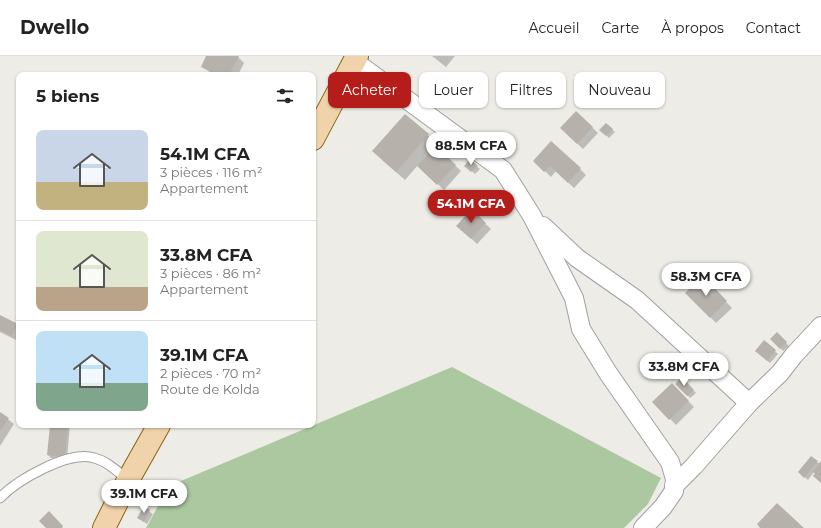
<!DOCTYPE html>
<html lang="fr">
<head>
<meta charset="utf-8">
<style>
  :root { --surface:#fff; --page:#f2f2f2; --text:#222; --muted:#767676; --line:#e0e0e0; --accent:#b41d1a }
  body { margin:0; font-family:Montserrat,sans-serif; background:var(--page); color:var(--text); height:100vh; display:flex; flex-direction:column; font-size:15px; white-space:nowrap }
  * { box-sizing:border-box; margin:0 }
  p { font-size:13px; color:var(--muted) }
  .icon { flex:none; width:22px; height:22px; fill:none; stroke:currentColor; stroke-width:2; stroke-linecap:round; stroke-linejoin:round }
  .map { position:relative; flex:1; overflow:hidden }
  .panel { position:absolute; left:16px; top:16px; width:300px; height:356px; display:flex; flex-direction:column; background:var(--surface); border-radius:8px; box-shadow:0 1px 3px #0004 }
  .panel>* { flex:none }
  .top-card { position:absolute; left:328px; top:16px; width:380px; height:36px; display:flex; gap:8px }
  .price { position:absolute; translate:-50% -34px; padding:0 9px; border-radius:14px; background:#fff; color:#222; font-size:13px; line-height:26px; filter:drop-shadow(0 1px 2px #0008) }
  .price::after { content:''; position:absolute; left:50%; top:24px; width:12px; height:9px; margin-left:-6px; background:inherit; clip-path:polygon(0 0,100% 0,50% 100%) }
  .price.current { background:var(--accent); color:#fff }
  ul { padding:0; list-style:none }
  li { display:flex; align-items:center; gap:12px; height:100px; padding:0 20px }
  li+li { border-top:1px solid var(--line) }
  li span { display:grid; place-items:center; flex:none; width:112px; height:80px; border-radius:8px; color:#555 }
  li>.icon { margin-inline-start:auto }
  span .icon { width:48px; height:48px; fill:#fffc; stroke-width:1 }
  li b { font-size:17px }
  h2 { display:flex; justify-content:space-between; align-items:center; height:48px; padding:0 20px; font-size:17px }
  .chip { padding:0 14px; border-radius:8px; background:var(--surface); box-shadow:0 1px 3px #0004; font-size:14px; line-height:36px }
  .chip.current { background:var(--accent); color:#fff }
  header { display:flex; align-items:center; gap:24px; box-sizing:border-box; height:56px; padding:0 20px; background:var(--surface); border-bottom:1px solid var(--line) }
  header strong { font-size:19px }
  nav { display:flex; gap:22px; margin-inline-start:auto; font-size:14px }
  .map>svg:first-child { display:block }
  .forest { fill:#abc8a0 }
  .shadow { fill:#0003 }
  .building { fill:#b7b1ac }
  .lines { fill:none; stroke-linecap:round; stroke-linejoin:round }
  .lane-casing { stroke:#a0a0a0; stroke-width:11 }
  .street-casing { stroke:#a0a0a0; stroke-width:20 }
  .primary-casing { stroke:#876313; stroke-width:24 }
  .lane { stroke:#fff; stroke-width:9 }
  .street { stroke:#fff; stroke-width:18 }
  .primary { stroke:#f0d3aa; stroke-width:22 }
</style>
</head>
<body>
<header>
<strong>Dwello</strong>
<nav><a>Accueil</a><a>Carte</a><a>À propos</a><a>Contact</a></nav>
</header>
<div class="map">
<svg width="821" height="472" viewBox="0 0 821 472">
  <rect width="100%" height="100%" fill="#eeece6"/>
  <polygon class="forest" points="452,311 661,422 648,448 624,472 146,472 169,430"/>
  <g class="shadow">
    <polygon points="207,0 237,0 244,7 238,19 213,19 202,10"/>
    <polygon points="432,0 455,0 446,11"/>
    <polygon points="576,56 598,77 583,93 561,72"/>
    <polygon points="405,59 433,84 439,77 448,84 442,91 438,87 435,90 461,115 444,134 418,109 405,124 382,104"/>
    <polygon points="606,68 615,76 609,82 601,74"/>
    <polygon points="470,105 480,113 475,118 466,110"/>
    <polygon points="535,105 580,113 586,119 574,132 556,115 551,121"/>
    <polygon points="472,155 491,173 477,188 458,170"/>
    <polygon points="703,222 732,252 716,267 687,237"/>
    <polygon points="0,261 19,270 18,285 0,276"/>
    <polygon points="777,277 789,290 783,295 771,283"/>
    <polygon points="764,285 778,298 770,307 759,297"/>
    <polygon points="682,323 696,337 690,342 677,328"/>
    <polygon points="672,329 694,351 676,369 654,346"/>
    <polygon points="0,357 14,368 0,390"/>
    <polygon points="51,369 70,369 67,403 51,402 48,399"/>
    <polygon points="817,406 820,408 821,407 821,427 814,416 808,424 802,419"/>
    <polygon points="144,452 153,458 147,468 138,462"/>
  </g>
  <g class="building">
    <polygon points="206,0 239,0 229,19 218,19 201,11"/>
    <polygon points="576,55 593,71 577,88 560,72"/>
    <polygon points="405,58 429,78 396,116 372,95"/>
    <polygon points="606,67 613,73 606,80 599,74"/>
    <polygon points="439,76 446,81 438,89 432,83"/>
    <polygon points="551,85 581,112 568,127 550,110 544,116 533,105"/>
    <polygon points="436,90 456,109 437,129 417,110"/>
    <polygon points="470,103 478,110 471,116 464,110"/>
    <polygon points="472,153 486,167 471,183 456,170"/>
    <polygon points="703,220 727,245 710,262 685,237"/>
    <polygon points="0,259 18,268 12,280 0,274"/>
    <polygon points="777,276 787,286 780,293 770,283"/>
    <polygon points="764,284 776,294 767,305 755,295"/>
    <polygon points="682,321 694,334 687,340 675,328"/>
    <polygon points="672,327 689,345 669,364 652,346"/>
    <polygon points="0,356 9,362 0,375"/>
    <polygon points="50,369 68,369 65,401 47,399"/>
    <polygon points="811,400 818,405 804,422 798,416"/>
    <polygon points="821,405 821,427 813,420 815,417 812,416"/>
    <polygon points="777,447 804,472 760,472 757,468"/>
    <polygon points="144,450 150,454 144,466 137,462"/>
    <polygon points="49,455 63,470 62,472 46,472 39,465"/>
  </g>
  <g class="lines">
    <g class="lane-casing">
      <path id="lane" d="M0,442C17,424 69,394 94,402C107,405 118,416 128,424"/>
    </g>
    <g class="street-casing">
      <g id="street">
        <polyline points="354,5 503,114 532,160 574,242 581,273 608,317 670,406 675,423 674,435 663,451 643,472"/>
        <polyline points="543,170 577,202 637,244 749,347"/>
        <polyline points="674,430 694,410 749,347 780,317 794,299 821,270"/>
      </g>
    </g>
    <g class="primary-casing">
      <g id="primary">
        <polyline points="313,83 357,0"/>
        <polyline points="104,472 128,424 159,369"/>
      </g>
    </g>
    <use href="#lane" class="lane"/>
    <use href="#street" class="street"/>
    <use href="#primary" class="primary"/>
  </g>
</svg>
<b class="price" style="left:471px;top:110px">88.5M CFA</b>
<b class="price current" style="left:471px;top:168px">54.1M CFA</b>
<b class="price" style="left:706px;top:241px">58.3M CFA</b>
<b class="price" style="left:684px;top:331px">33.8M CFA</b>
<b class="price" style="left:144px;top:458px">39.1M CFA</b>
<div class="top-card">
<a class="chip current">Acheter</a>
<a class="chip">Louer</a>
<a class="chip">Filtres</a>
<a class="chip">Nouveau</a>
</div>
<section class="panel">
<h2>5 biens<svg class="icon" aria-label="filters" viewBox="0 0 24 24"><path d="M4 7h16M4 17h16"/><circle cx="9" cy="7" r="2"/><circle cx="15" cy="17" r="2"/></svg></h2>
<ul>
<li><span style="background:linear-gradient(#c9d6e8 65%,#c2b280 0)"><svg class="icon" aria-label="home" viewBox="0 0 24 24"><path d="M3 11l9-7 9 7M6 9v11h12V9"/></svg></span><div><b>54.1M CFA</b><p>3 pièces · 116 m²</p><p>Appartement</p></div></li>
<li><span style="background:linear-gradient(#dfe7d0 70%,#b9a48a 0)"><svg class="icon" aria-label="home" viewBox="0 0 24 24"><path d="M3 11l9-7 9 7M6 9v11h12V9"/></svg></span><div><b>33.8M CFA</b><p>3 pièces · 86 m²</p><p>Appartement</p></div></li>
<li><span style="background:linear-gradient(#bfe0f5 65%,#7fa58c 0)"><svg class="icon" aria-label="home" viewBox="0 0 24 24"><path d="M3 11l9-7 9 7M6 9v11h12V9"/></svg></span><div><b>39.1M CFA</b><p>2 pièces · 70 m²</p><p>Route de Kolda</p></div></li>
</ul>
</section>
</div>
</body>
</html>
